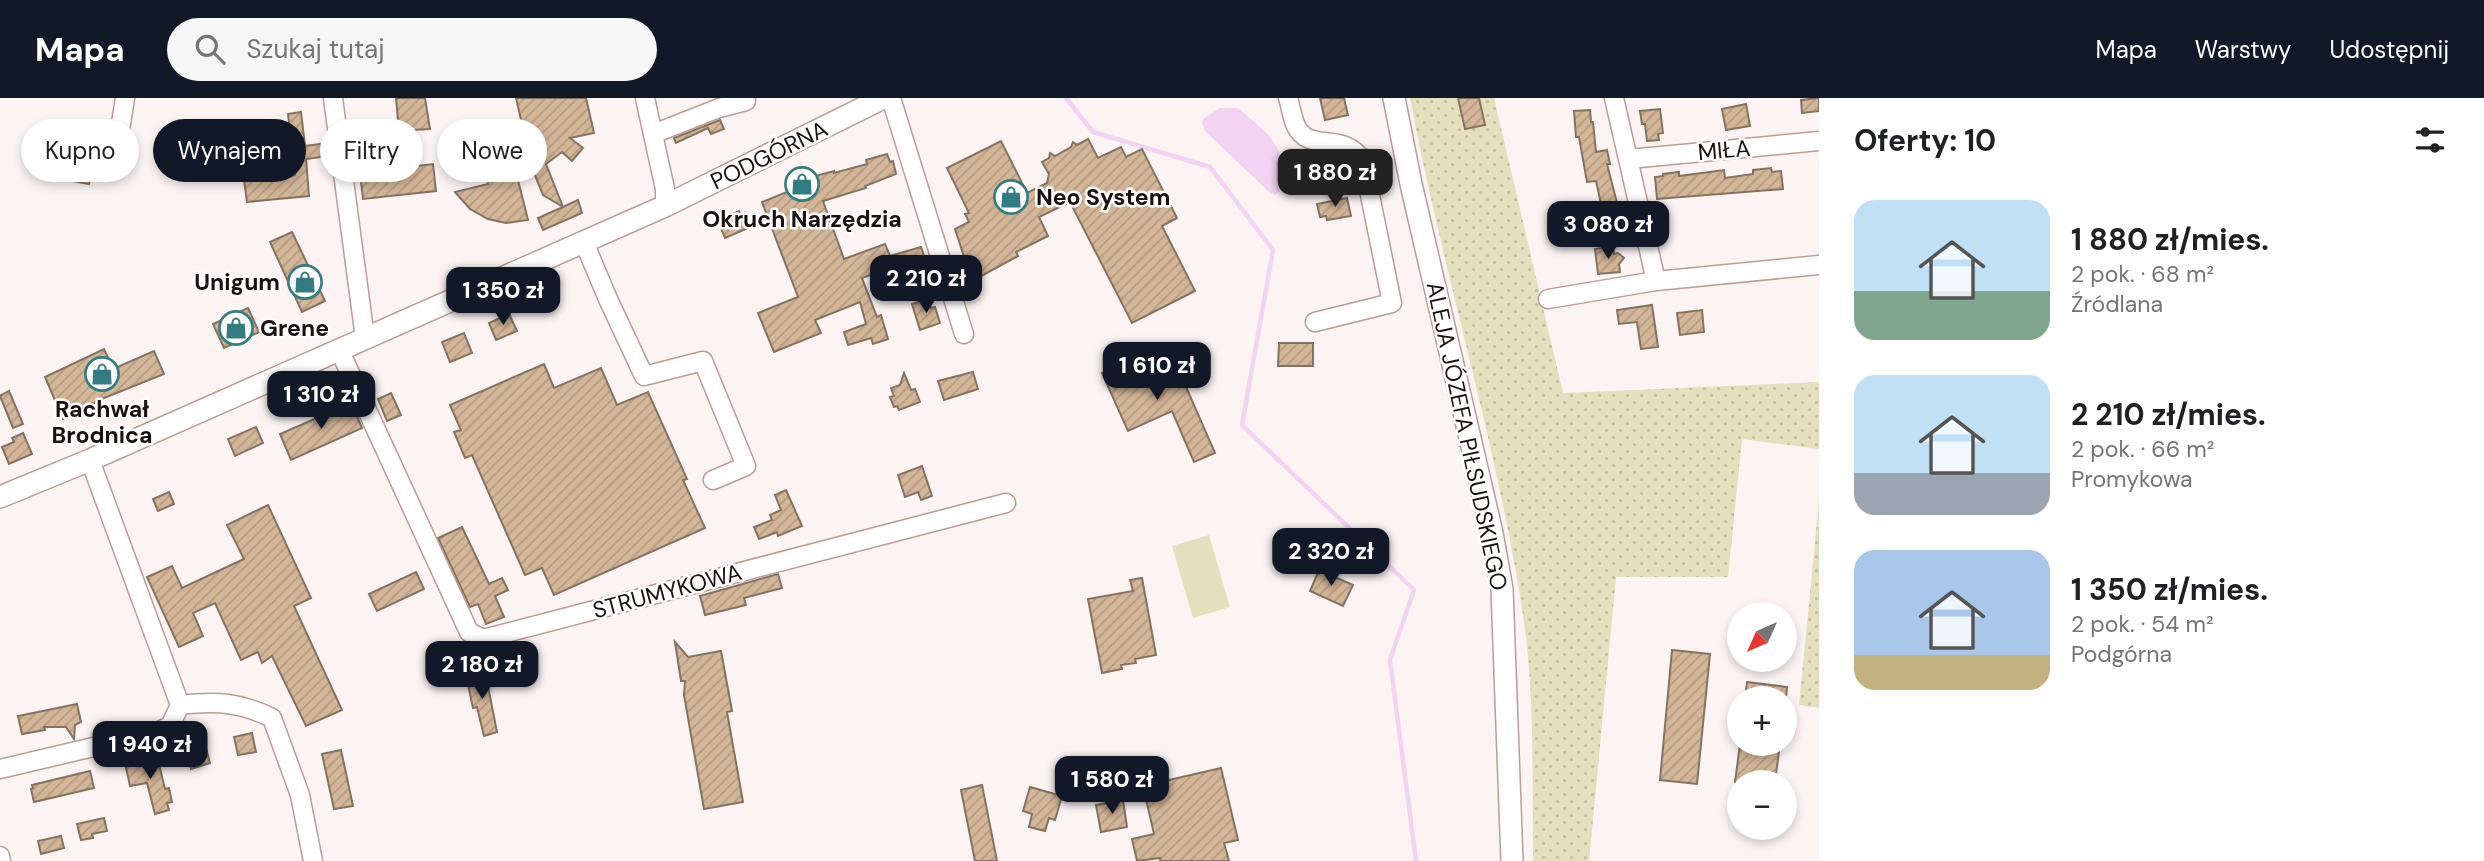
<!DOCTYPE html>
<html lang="pl">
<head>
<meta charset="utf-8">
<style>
  :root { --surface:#fff; --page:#f6f6f6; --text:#202124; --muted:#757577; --accent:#111827 }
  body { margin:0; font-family:"DM Sans",sans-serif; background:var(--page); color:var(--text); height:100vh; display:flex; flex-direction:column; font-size:26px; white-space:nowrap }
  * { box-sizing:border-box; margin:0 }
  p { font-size:23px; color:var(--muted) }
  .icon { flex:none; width:38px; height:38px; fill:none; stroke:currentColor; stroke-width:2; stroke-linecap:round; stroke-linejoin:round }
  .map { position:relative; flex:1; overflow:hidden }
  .sheet { display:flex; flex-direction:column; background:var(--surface); width:665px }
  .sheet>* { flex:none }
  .hud { position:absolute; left:21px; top:21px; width:665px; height:63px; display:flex; gap:14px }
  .needle { width:46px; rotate:225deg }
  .tools { position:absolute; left:1727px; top:504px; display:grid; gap:14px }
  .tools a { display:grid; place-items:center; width:70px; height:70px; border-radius:50%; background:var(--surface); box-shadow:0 4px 10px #0003; font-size:35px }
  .price { position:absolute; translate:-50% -60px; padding:0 16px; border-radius:14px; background:var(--accent); color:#fff; font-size:23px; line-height:46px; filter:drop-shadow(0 2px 4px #0008) }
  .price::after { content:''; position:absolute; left:50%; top:42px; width:21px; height:16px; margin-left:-10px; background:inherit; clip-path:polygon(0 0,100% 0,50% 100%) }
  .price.selected { background:#222; color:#fff }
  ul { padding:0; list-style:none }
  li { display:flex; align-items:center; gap:21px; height:175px; padding:0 35px }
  li span { display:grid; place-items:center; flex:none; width:196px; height:140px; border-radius:21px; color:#555 }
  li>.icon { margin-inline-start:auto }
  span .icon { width:84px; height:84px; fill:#fffc; stroke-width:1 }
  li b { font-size:30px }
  h2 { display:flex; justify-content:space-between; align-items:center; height:84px; padding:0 35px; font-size:30px }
  .chip { padding:0 24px; border-radius:32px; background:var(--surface); box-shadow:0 4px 10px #0003; font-size:24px; line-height:63px }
  .chip.selected { background:var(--accent); color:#fff }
  header { display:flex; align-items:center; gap:42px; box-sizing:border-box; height:98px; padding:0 35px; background:var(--accent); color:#fff }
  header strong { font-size:33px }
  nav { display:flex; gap:38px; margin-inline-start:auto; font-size:24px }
  .search { width:490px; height:63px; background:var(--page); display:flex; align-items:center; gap:18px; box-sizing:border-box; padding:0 24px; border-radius:38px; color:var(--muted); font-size:26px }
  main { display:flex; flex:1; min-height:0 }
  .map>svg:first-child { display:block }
  .grass { fill:url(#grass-dots) }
  .garden { fill:#e4dfbd }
  .water { fill:#f2d3f2 }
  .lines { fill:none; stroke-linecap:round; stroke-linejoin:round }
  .stream { stroke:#f2d3f2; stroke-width:4.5 }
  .building { fill:url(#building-hatch); stroke:#857360; stroke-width:2 }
  .minor-casing { stroke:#ba9d96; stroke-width:21 }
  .major-casing { stroke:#ba9d96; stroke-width:24 }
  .minor { stroke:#fff; stroke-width:18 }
  .major { stroke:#fff; stroke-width:21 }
  .labels { text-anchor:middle; stroke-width:5; stroke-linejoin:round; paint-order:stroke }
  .street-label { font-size:23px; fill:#1a100e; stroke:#fff }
  .poi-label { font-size:23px; font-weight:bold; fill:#1a100e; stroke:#fff; text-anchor:start }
</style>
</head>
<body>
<header>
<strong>Mapa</strong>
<div class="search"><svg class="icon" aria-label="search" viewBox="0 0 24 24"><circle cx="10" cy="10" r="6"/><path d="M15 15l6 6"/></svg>Szukaj tutaj</div>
<nav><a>Mapa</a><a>Warstwy</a><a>Udostępnij</a></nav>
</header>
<main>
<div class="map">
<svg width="1819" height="763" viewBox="0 0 1819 763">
  <defs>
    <pattern id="grass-dots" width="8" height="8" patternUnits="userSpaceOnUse" patternTransform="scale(1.75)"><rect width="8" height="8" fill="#e4dfbd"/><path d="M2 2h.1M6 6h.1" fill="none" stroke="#c3bea1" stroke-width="1.8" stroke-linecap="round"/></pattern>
    <pattern id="building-hatch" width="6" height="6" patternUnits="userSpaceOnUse" patternTransform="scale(1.75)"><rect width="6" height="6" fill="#d3b597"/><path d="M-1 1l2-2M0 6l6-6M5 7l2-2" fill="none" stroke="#b59b81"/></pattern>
  </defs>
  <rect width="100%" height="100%" fill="#fbf4f3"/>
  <g class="grass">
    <path d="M1410,0H1494L1563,295L1819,284V351L1742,341L1728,479H1616L1589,763H1533C1532,684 1535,603 1524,524C1498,347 1443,176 1410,0Z"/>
    <polygon points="1819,403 1819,610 1799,607"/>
  </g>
  <polygon class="garden" points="1209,437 1230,509 1193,520 1172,448"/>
  <path class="water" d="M1220,10H1238C1269,37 1288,47 1282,92L1275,97L1268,93L1205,33L1202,25L1204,20Z"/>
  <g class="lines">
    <polyline class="stream" points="1066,0 1093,34 1210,69 1273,152 1242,327 1414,492 1390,562 1416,763"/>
  </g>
  <g class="building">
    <polygon points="396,0 425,0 430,31 413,32 417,68 433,66 436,93 363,101 360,75 394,70 392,47 378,48 377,36 399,33"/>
    <polygon points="516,0 586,0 594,35 570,40 583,50 572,63 562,54 546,66 563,109 578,102 582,115 543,132 538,120 563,109 543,97 515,28 522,26"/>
    <polygon points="1320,0 1344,0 1348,17 1325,22"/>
    <polygon points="1458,0 1479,0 1485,27 1465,31"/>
    <polygon points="1819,0 1819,13 1802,15 1801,2"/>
    <polygon points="1746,6 1750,28 1726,32 1722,11"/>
    <polygon points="1660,11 1663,35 1658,36 1659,42 1647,43 1645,26 1642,26 1640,13"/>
    <polygon points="1590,12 1591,24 1593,24 1596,54 1607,52 1610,66 1607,66 1622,124 1601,129 1598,116 1603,115 1596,83 1587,84 1579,39 1576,39 1574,13"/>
    <polygon points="301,14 305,48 328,45 329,58 306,61 309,98 247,104 244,82 295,77 288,16"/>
    <polygon points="720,22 724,31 711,36 708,30 676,45 674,40"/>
    <polygon points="505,30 528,122 506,125 488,121 470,111 455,94 488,86 487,80 496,77 486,35"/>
    <polygon points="1088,41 1098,60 1121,49 1126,59 1142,51 1177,120 1162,128 1195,193 1132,225 1070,104 1039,119 1048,138 1016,154 1018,158 972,183 955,131 969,124 965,116 969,115 947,70 1001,43 1027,95 1047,85 1049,76 1042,64 1049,60 1050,55 1055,58 1071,49 1073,44 1077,47"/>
    <polygon points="71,56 94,60 89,86 67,82"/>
    <polygon points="887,56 890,64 893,63 896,76 865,88 866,90 823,103 844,161 885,146 890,158 921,149 929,172 926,173 927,177 906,183 901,166 862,180 877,219 881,217 888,241 873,246 871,240 848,247 844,234 866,226 860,204 815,222 821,235 774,254 758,215 798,199 762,104 792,92 790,85 834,73 834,75 867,66 866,62"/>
    <polygon points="1771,70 1772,74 1781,73 1783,91 1657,101 1655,79 1663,78 1663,76 1679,74 1679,78 1724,72 1725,80 1753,76 1753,72"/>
    <polygon points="1347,100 1351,118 1327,122 1326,118 1320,119 1317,106"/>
    <polygon points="739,113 746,131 725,140 718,123"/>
    <polygon points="292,134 325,203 302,214 270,144"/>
    <polygon points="1613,148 1614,156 1618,155 1624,160 1619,166 1620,174 1598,176 1595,151"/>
    <polygon points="928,201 931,210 935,209 940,225 920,232 912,206"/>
    <polygon points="1652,207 1658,249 1641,251 1637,224 1619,226 1617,212"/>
    <polygon points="248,210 259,234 224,250 213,226"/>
    <polygon points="1702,212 1704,234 1680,237 1677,215"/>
    <polygon points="509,216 517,233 496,242 489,225"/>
    <polygon points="464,235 472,255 450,264 442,244"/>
    <polygon points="1279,245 1313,245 1313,268 1278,268"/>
    <polygon points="104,251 113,271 154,253 164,276 104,300 63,321 45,279"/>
    <polygon points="1146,255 1159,284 1180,275 1215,355 1194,364 1172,313 1128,333 1102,275"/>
    <polygon points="544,266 554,290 601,270 617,307 648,294 687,381 683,382 705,430 554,497 542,470 525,477 472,357 465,360 454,334 461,332 450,307"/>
    <polygon points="973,274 978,291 944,302 938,283"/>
    <polygon points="904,275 911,292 915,291 920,304 899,312 897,308 894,309 890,299 894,298 891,290 900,287"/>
    <polygon points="9,293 23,326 13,330 0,298"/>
    <polygon points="391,295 401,317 387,323 378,301"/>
    <polygon points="351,305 362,330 291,362 280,336"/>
    <polygon points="256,329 263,345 235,358 228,341"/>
    <polygon points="23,335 32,356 9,366 2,349 14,344 12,340"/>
    <polygon points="922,368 932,398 921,402 918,394 905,399 898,377"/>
    <polygon points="786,392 802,428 778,438 777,434 759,441 754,429 772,422 770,417 781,412 775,397"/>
    <polygon points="169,394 174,406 158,413 153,401"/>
    <polygon points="268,407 311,500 294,508 342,612 306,628 272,558 262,565 258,554 241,562 215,505 193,515 203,538 179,549 147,479 172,468 182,490 244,461 227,427"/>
    <polygon points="462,429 489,486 502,480 508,492 495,498 504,519 486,526 478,506 470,509 438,440"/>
    <polygon points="1319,472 1353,487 1343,508 1310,493"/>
    <polygon points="416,474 424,491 377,513 369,496"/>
    <polygon points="778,476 782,490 744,500 746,507 705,517 700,498"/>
    <polygon points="1142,480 1156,557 1135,561 1136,565 1121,567 1122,571 1102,575 1088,501 1133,493 1130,482"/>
    <polygon points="675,544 688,559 721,553 732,613 727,614 743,704 704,711 684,597 685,583 681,583"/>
    <polygon points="1672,552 1710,556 1697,686 1660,682"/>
    <polygon points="485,573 497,634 484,638 477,609 473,610 466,577"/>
    <polygon points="1747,584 1787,589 1786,600 1745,600"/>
    <polygon points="77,606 81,624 75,627 74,641 66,629 44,629 45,632 22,636 18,618"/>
    <polygon points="252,635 256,654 238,657 234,639"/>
    <polygon points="205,646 210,665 191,671 186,651"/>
    <polygon points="1740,646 1780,646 1775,684 1735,684"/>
    <polygon points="341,652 353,708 334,711 322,656"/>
    <polygon points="157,658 165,691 169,690 172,704 167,705 169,712 155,716 147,685 130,688 125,665"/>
    <polygon points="1221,670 1238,742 1224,745 1229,763 1160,763 1160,760 1137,763 1132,741 1154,736 1143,688"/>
    <polygon points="90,673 94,690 34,704 31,691 33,690 32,687"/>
    <polygon points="982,687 997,763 975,763 961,692"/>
    <polygon points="1030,689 1062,698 1055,722 1049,720 1045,733 1029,729 1032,716 1023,713"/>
    <polygon points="1123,702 1127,729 1101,734 1096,707"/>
    <polygon points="104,720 107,733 92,736 93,740 81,742 77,726"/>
    <polygon points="61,738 64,750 41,756 38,743"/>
  </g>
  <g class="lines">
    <g class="minor-casing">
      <g id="minor">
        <polyline points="333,0 365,240"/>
        <polyline points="645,0 665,91 665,108"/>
        <polyline points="891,0 964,236"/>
        <path d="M1288,0C1291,9 1292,20 1296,28C1309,56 1344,32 1363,63L1392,205L1315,224"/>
        <polyline points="1614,0 1656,183 1819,167"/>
        <polyline points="653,36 719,10 746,3"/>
        <polyline points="119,38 125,0"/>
        <polyline points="1629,61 1819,43"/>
        <polyline points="584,144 608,201 644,278 703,263 746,368 713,382"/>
        <polyline points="1548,201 1656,183"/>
        <polyline points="339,251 469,534 483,541 1006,405"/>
        <path d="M180,607C216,603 240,604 272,620L300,697L313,763"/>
        <polyline points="0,671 157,634 170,628 180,607 90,362"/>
        <polyline points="0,758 1,763"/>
      </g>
    </g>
    <g class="major-casing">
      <g id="major">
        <polyline points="1394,0 1411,86 1492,435 1502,491 1512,763"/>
        <polyline points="0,399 90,362 665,108 883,0"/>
      </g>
    </g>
    <use href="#minor" class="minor"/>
    <use href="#major" class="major"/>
  </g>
  <defs>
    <g id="shop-ring" transform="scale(1.75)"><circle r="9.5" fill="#fff" stroke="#337c82" stroke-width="1.5"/><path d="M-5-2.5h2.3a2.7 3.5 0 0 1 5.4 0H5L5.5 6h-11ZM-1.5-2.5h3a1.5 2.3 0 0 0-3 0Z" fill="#337c82"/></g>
  </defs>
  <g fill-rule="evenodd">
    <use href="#shop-ring" x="802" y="86"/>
    <use href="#shop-ring" x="1011" y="99"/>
    <use href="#shop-ring" x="305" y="184"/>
    <use href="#shop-ring" x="236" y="230"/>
    <use href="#shop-ring" x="102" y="276"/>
  </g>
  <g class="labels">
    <g class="street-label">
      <text transform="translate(1724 52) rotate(-5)" y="8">MIŁA</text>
      <text transform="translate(769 57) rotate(-26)" y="8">PODGÓRNA</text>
      <text transform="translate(1467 338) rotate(78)" y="8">ALEJA JÓZEFA PIŁSUDSKIEGO</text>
      <text transform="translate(667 493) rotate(-15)" y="8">STRUMYKOWA</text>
    </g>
    <g class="poi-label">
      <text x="1036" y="107">Neo System</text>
      <text x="802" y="129" text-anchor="middle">Okruch Narzędzia</text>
      <text x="280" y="192" text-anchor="end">Unigum</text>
      <text x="260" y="238">Grene</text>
      <text x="102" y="319" text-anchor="middle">Rachwał<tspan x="102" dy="26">Brodnica</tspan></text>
    </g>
  </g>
</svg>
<div class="tools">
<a><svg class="needle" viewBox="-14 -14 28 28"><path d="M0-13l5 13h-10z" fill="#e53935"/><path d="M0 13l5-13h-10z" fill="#757577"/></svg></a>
<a>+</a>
<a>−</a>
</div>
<b class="price selected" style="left:1335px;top:111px">1 880 zł</b>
<b class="price" style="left:1608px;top:163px">3 080 zł</b>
<b class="price" style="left:926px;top:217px">2 210 zł</b>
<b class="price" style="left:503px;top:229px">1 350 zł</b>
<b class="price" style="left:1157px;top:304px">1 610 zł</b>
<b class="price" style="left:321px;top:333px">1 310 zł</b>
<b class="price" style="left:1331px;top:490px">2 320 zł</b>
<b class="price" style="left:482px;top:603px">2 180 zł</b>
<b class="price" style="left:150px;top:683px">1 940 zł</b>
<b class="price" style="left:1112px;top:718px">1 580 zł</b>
<div class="hud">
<a class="chip">Kupno</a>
<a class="chip selected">Wynajem</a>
<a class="chip">Filtry</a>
<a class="chip">Nowe</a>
</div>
</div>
<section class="sheet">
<h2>Oferty: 10<svg class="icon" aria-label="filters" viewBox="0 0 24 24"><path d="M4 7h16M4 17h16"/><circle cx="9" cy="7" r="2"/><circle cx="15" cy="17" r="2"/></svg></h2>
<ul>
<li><span style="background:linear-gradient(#bfe0f5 65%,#7fa58c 0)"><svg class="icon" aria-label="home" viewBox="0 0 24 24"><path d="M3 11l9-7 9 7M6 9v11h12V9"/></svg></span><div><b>1 880 zł/mies.</b><p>2 pok. · 68 m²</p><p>Źródlana</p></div></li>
<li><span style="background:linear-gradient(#bfe0f5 70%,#9aa5b1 0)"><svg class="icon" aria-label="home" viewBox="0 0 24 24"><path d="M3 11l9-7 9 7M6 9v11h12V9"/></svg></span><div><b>2 210 zł/mies.</b><p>2 pok. · 66 m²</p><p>Promykowa</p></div></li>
<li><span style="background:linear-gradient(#a9c7e8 75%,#c2b280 0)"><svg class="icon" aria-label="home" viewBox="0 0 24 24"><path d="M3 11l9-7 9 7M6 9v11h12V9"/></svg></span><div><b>1 350 zł/mies.</b><p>2 pok. · 54 m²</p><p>Podgórna</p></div></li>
</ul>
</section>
</main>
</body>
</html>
